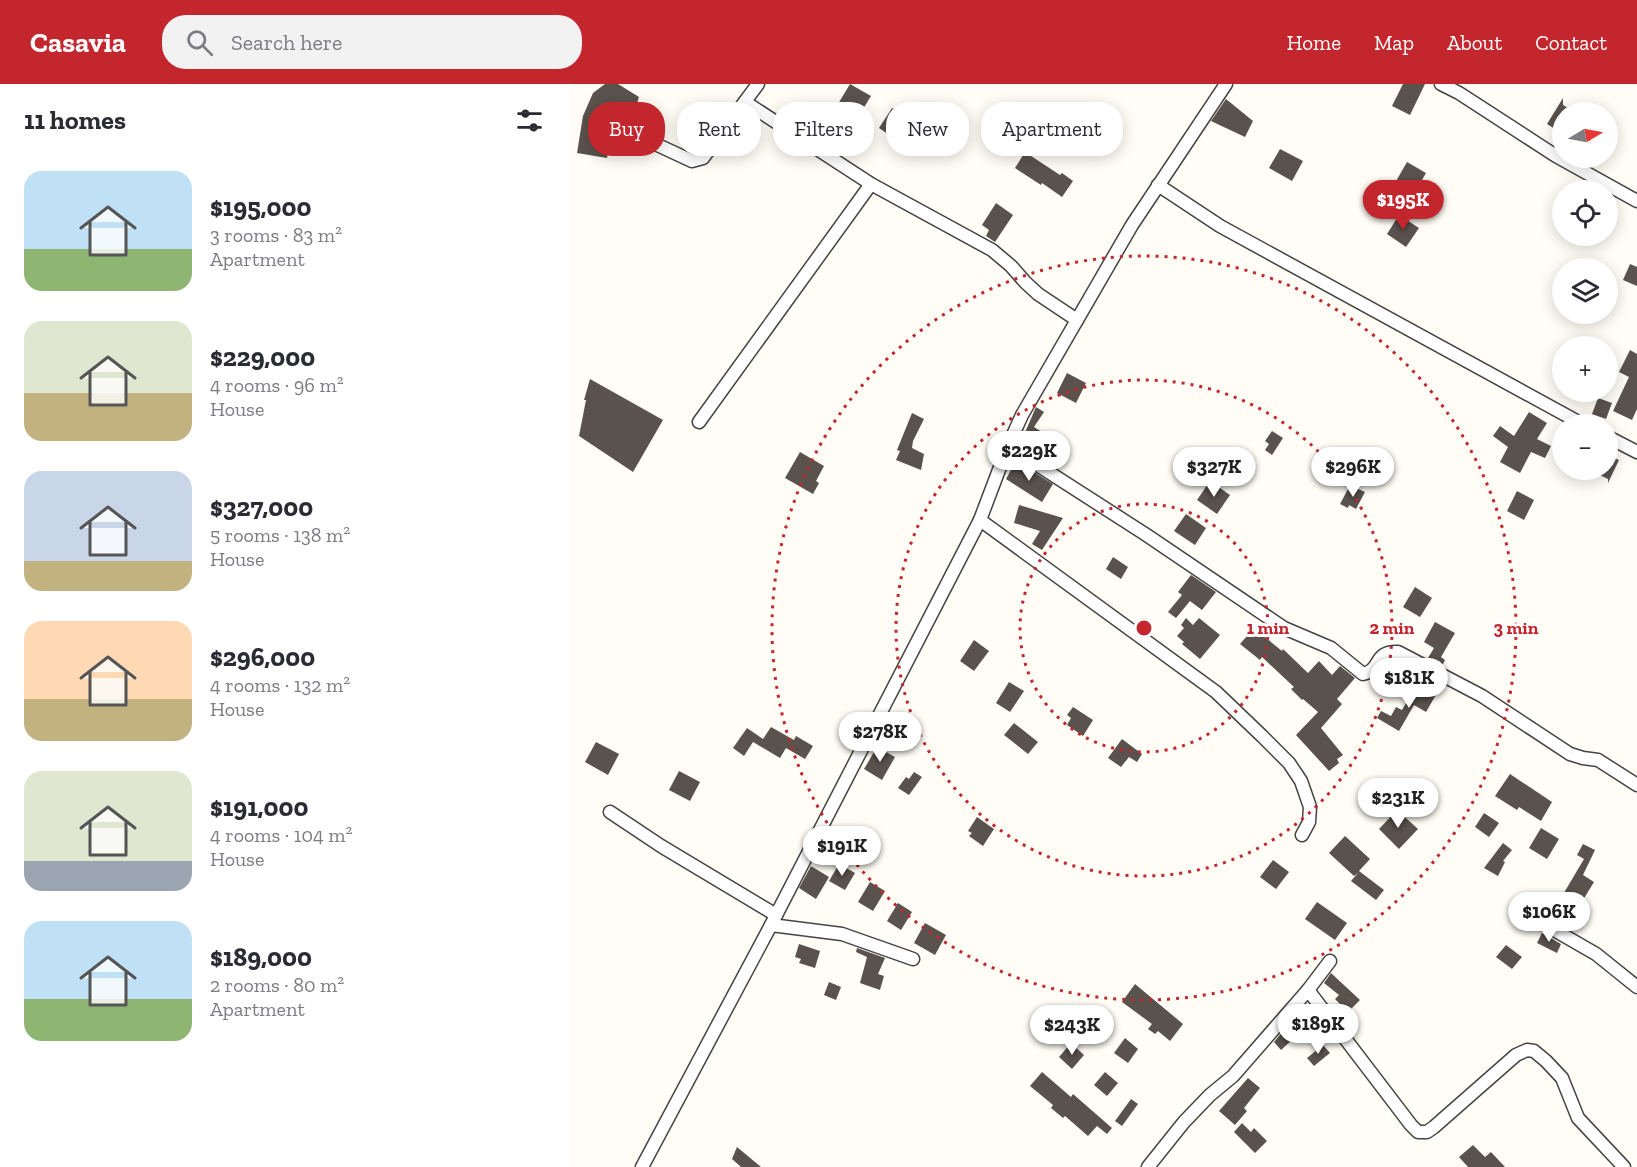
<!DOCTYPE html>
<html lang="en">
<head>
<meta charset="utf-8">
<style>
  :root { --surface:#fff; --page:#f2f2f3; --text:#2b2b33; --muted:#7c7c81; --accent:#c4262e }
  body { margin:0; font-family:"Zilla Slab",serif; background:var(--page); color:var(--text); height:100vh; display:flex; flex-direction:column; font-size:22px; white-space:nowrap }
  * { box-sizing:border-box; margin:0 }
  p { font-size:20px; color:var(--muted) }
  .icon { flex:none; width:33px; height:33px; fill:none; stroke:currentColor; stroke-width:2; stroke-linecap:round; stroke-linejoin:round }
  .map { position:relative; flex:1; overflow:hidden }
  .drawer { display:flex; flex-direction:column; background:var(--surface); width:570px }
  .drawer>* { flex:none }
  .hud { position:absolute; left:18px; top:18px; width:570px; height:54px; display:flex; gap:12px }
  .needle { width:39px; rotate:80deg }
  .fabs { position:absolute; left:982px; top:18px; display:grid; gap:12px }
  .fabs a { display:grid; place-items:center; width:66px; height:66px; border-radius:50%; background:var(--surface); box-shadow:0 3px 15px #0003; font-size:30px }
  .price { position:absolute; translate:-50% -51px; padding:0 14px; border-radius:21px; background:#fff; color:#222; font-size:20px; line-height:39px; filter:drop-shadow(0 2px 3px #0008) }
  .price::after { content:''; position:absolute; left:50%; top:36px; width:18px; height:14px; margin-left:-9px; background:inherit; clip-path:polygon(0 0,100% 0,50% 100%) }
  .price.on { background:var(--accent); color:#fff }
  ul { padding:0; list-style:none }
  li { display:flex; align-items:center; gap:18px; height:150px; padding:0 24px }
  li span { display:grid; place-items:center; flex:none; width:168px; height:120px; border-radius:18px; color:#555 }
  li>.icon { margin-inline-start:auto }
  span .icon { width:72px; height:72px; fill:#fffc; stroke-width:1 }
  li b { font-size:26px }
  h2 { display:flex; justify-content:space-between; align-items:center; height:72px; padding:0 24px; font-size:26px }
  .pill { padding:0 21px; border-radius:24px; background:var(--surface); box-shadow:0 3px 15px #0003; font-size:21px; line-height:54px }
  .pill.on { background:var(--accent); color:#fff }
  header { display:flex; align-items:center; gap:36px; box-sizing:border-box; height:84px; padding:0 30px; background:var(--accent); color:#fff }
  header strong { font-size:28px }
  nav { display:flex; gap:33px; margin-inline-start:auto; font-size:21px }
  .search { width:420px; height:54px; background:var(--page); display:flex; align-items:center; gap:15px; box-sizing:border-box; padding:0 21px; border-radius:24px; color:var(--muted); font-size:22px }
  main { display:flex; flex:1; min-height:0 }
  .map>svg:first-child { display:block }
  .building { fill:#5a524d }
  .lines { fill:none; stroke-linecap:round; stroke-linejoin:round }
  .minor-casing { stroke:#444; stroke-width:15 }
  .minor { stroke:#fff; stroke-width:12 }
  .ring { fill:none; stroke:#c4262e; stroke-width:3; stroke-dasharray:3 6 }
  .centre { fill:#c4262e; stroke:#fff; stroke-width:3 }
  .ring-label { font-size:18px; text-anchor:middle; font-weight:bold; fill:#c4262e; stroke:#fff; stroke-width:6; stroke-linejoin:round; paint-order:stroke }
</style>
</head>
<body>
<header>
<strong>Casavia</strong>
<div class="search"><svg class="icon" aria-label="search" viewBox="0 0 24 24"><circle cx="10" cy="10" r="6"/><path d="M15 15l6 6"/></svg>Search here</div>
<nav><a>Home</a><a>Map</a><a>About</a><a>Contact</a></nav>
</header>
<main>
<section class="drawer">
<h2>11 homes<svg class="icon" aria-label="filters" viewBox="0 0 24 24"><path d="M4 7h16M4 17h16"/><circle cx="9" cy="7" r="2"/><circle cx="15" cy="17" r="2"/></svg></h2>
<ul>
<li><span style="background:linear-gradient(#bfe0f5 65%,#8fb573 0)"><svg class="icon" aria-label="home" viewBox="0 0 24 24"><path d="M3 11l9-7 9 7M6 9v11h12V9"/></svg></span><div><b>$195,000</b><p>3 rooms · 83 m²</p><p>Apartment</p></div></li>
<li><span style="background:linear-gradient(#dfe7d0 60%,#c2b280 0)"><svg class="icon" aria-label="home" viewBox="0 0 24 24"><path d="M3 11l9-7 9 7M6 9v11h12V9"/></svg></span><div><b>$229,000</b><p>4 rooms · 96 m²</p><p>House</p></div></li>
<li><span style="background:linear-gradient(#c9d6e8 75%,#c2b280 0)"><svg class="icon" aria-label="home" viewBox="0 0 24 24"><path d="M3 11l9-7 9 7M6 9v11h12V9"/></svg></span><div><b>$327,000</b><p>5 rooms · 138 m²</p><p>House</p></div></li>
<li><span style="background:linear-gradient(#ffd9b3 65%,#c2b280 0)"><svg class="icon" aria-label="home" viewBox="0 0 24 24"><path d="M3 11l9-7 9 7M6 9v11h12V9"/></svg></span><div><b>$296,000</b><p>4 rooms · 132 m²</p><p>House</p></div></li>
<li><span style="background:linear-gradient(#dfe7d0 75%,#9aa5b1 0)"><svg class="icon" aria-label="home" viewBox="0 0 24 24"><path d="M3 11l9-7 9 7M6 9v11h12V9"/></svg></span><div><b>$191,000</b><p>4 rooms · 104 m²</p><p>House</p></div></li>
<li><span style="background:linear-gradient(#bfe0f5 65%,#8fb573 0)"><svg class="icon" aria-label="home" viewBox="0 0 24 24"><path d="M3 11l9-7 9 7M6 9v11h12V9"/></svg></span><div><b>$189,000</b><p>2 rooms · 80 m²</p><p>Apartment</p></div></li>
</ul>
</section>
<div class="map">
<svg width="1067" height="1083" viewBox="0 0 1067 1083">
  <rect width="100%" height="100%" fill="#fffdf5"/>
  <g class="building">
    <polygon points="35,0 48,0 69,13 61,38 35,30 43,44 37,74 7,69 13,32 23,9"/>
    <polygon points="280,0 301,12 288,33 268,20"/>
    <polygon points="833,0 855,0 840,31 822,22"/>
    <polygon points="993,14 993,21 1005,28 993,28 993,50 977,40"/>
    <polygon points="656,15 683,37 675,53 641,37"/>
    <polygon points="322,24 353,36 337,63 309,44"/>
    <polygon points="710,65 733,77 722,97 699,84"/>
    <polygon points="455,68 490,91 492,89 503,97 492,113 472,99 471,101 445,84"/>
    <polygon points="837,78 856,89 844,110 825,99"/>
    <polygon points="426,119 443,131 425,158 416,152 419,146 412,141"/>
    <polygon points="829,131 849,144 836,163 817,150"/>
    <polygon points="1060,180 1067,183 1067,202 1053,196"/>
    <polygon points="1060,266 1067,270 1067,325 1062,336 1043,327 1059,293 1049,288"/>
    <polygon points="497,289 516,299 506,319 487,309"/>
    <polygon points="20,295 93,336 63,388 9,352 16,316 14,316"/>
    <polygon points="1028,314 1042,319 1036,335 1022,330"/>
    <polygon points="466,323 474,328 464,343 491,360 480,379 450,360"/>
    <polygon points="959,328 977,339 967,355 981,362 975,374 961,368 950,389 930,378 938,363 923,352 930,342 944,352"/>
    <polygon points="342,329 354,335 343,357 342,364 354,370 351,386 326,376 330,367 327,366"/>
    <polygon points="702,347 713,354 702,371 695,366 699,360 695,357"/>
    <polygon points="230,368 254,382 246,397 249,399 243,410 215,394"/>
    <polygon points="1038,371 1049,376 1038,399 1038,395 1019,386 1038,386"/>
    <polygon points="446,377 483,400 472,418 436,395"/>
    <polygon points="640,397 660,411 647,430 627,416"/>
    <polygon points="786,404 795,408 786,425 779,421 778,424 770,420 778,405 784,408"/>
    <polygon points="947,407 964,416 954,436 937,427"/>
    <polygon points="449,421 493,434 472,466 462,460 470,447 444,439"/>
    <polygon points="616,430 636,444 625,461 604,447"/>
    <polygon points="543,473 558,483 551,495 536,485"/>
    <polygon points="621,491 646,508 632,526 620,517 606,534 598,528 612,511 608,508"/>
    <polygon points="845,503 862,514 850,533 833,523"/>
    <polygon points="616,534 623,541 629,534 650,551 630,575 612,560 614,558 607,552 614,544 611,541"/>
    <polygon points="865,538 885,549 871,573 875,576 872,582 858,574 864,564 854,558"/>
    <polygon points="684,544 712,567 713,565 738,589 749,577 762,591 770,582 785,594 767,615 772,620 751,644 773,671 767,675 769,679 759,687 726,651 748,628 733,615 732,616 721,605 724,603 692,573 690,576 670,560"/>
    <polygon points="404,556 419,567 404,587 390,577"/>
    <polygon points="439,598 454,607 440,628 426,619"/>
    <polygon points="858,604 867,609 856,628 844,621 829,647 807,634 811,627 821,632 826,623 832,626 842,609 845,611 848,605 855,609"/>
    <polygon points="503,623 523,636 513,652 497,641 501,634 497,631"/>
    <polygon points="444,639 468,658 458,670 434,651"/>
    <polygon points="201,643 224,656 226,652 243,662 235,675 216,664 210,674 183,658 174,672 163,664 177,644 193,655"/>
    <polygon points="552,655 572,670 567,678 559,673 551,683 538,674"/>
    <polygon points="26,658 49,670 38,691 15,678"/>
    <polygon points="307,663 325,673 312,696 294,685"/>
    <polygon points="109,687 130,698 120,717 99,706"/>
    <polygon points="344,688 352,693 339,711 328,704 336,693 339,695"/>
    <polygon points="940,690 982,718 971,737 949,723 947,726 925,712"/>
    <polygon points="827,726 848,745 829,765 809,745"/>
    <polygon points="914,729 929,739 919,753 905,743"/>
    <polygon points="407,733 424,745 413,762 399,752 402,749 398,747"/>
    <polygon points="971,744 989,755 977,775 959,764"/>
    <polygon points="775,752 800,775 789,787 814,806 806,816 781,797 788,789 784,792 759,769"/>
    <polygon points="933,759 942,766 933,777 935,778 928,792 914,784"/>
    <polygon points="1013,760 1025,766 1013,791 1024,798 1008,824 1013,827 1007,838 985,824 1014,775 1007,771"/>
    <polygon points="703,776 719,788 706,805 690,793"/>
    <polygon points="269,780 285,789 275,806 259,797"/>
    <polygon points="241,782 259,793 246,815 229,804"/>
    <polygon points="300,798 315,807 303,827 288,818"/>
    <polygon points="747,818 777,839 765,856 735,835"/>
    <polygon points="328,819 342,828 331,846 317,837"/>
    <polygon points="355,839 376,851 365,871 344,859"/>
    <polygon points="972,849 991,860 987,869 967,859"/>
    <polygon points="229,860 250,867 245,884 229,879 231,875 225,873"/>
    <polygon points="936,861 952,873 942,885 926,873"/>
    <polygon points="287,864 315,874 308,890 314,892 310,906 290,899 297,873 286,868"/>
    <polygon points="761,889 790,916 778,928 765,915 769,911 754,899"/>
    <polygon points="259,898 271,903 266,916 254,911"/>
    <polygon points="565,900 613,940 600,957 588,947 585,950 578,945 582,940 552,918"/>
    <polygon points="715,945 723,955 711,966 704,958"/>
    <polygon points="555,954 568,965 558,979 544,969"/>
    <polygon points="501,959 514,971 502,985 489,973"/>
    <polygon points="753,961 760,969 744,982 737,974"/>
    <polygon points="472,988 501,1013 503,1010 542,1044 537,1050 527,1042 518,1052 495,1032 493,1034 481,1024 483,1021 460,1002"/>
    <polygon points="535,988 548,999 537,1012 524,1001"/>
    <polygon points="678,994 690,1004 674,1024 677,1027 665,1041 649,1027"/>
    <polygon points="561,1015 568,1020 552,1042 545,1037"/>
    <polygon points="672,1039 681,1048 684,1044 697,1057 685,1069 664,1048"/>
    <polygon points="903,1061 915,1073 921,1068 935,1083 898,1083 889,1073"/>
    <polygon points="167,1063 191,1083 171,1083 162,1075"/>
  </g>
  <g class="lines">
    <g class="minor-casing">
      <g id="minor">
        <polyline points="871,0 889,9 986,72 1067,117"/>
        <polyline points="175,18 301,100 422,166 441,182 455,198 468,210 507,236"/>
        <polyline points="51,44 122,77 133,74 188,0"/>
        <polyline points="588,101 650,142 1012,340"/>
        <polyline points="129,338 301,100"/>
        <polyline points="1038,353 1067,368"/>
        <path d="M438,362L575,450L714,544L761,564L793,590C812,586 803,567 828,568L912,612L1000,670L1013,674L1028,676L1067,701"/>
        <polyline points="410,436 646,608 692,652 719,679 731,697 740,723 739,738 732,751"/>
        <polyline points="40,728 91,762 206,831"/>
        <polyline points="953,828 1026,870 1067,903"/>
        <polyline points="201,841 272,850 343,875"/>
        <polyline points="738,906 760,877"/>
        <polyline points="72,1083 201,841 410,436 438,362 452,331 562,141 656,0"/>
        <polyline points="578,1083 614,1038 640,1011 663,992 738,906 841,1041 848,1048 857,1048 864,1043 946,971 957,966 964,967 976,977 992,994 1008,1034 1054,1083"/>
      </g>
    </g>
    <use href="#minor" class="minor"/>
  </g>
  <g class="ring">
    <circle cx="574" cy="544" r="124"/>
    <circle cx="574" cy="544" r="248"/>
    <circle cx="574" cy="544" r="372"/>
  </g>
  <circle cx="574" cy="544" r="9" class="centre"/>
  <g class="ring-label">
    <text x="698" y="550">1 min</text>
    <text x="822" y="550">2 min</text>
    <text x="946" y="550">3 min</text>
  </g>
</svg>
<div class="fabs">
<a><svg class="needle" viewBox="-14 -14 28 28"><path d="M0-13l5 13h-10z" fill="#e53935"/><path d="M0 13l5-13h-10z" fill="#7c7c81"/></svg></a>
<a><svg class="icon" aria-label="locate" viewBox="0 0 24 24"><circle cx="12" cy="12" r="6"/><path d="M12 2v4M12 18v4M2 12h4M18 12h4"/></svg></a>
<a><svg class="icon" aria-label="layers" viewBox="0 0 24 24"><path d="M12 4l9 5-9 5-9-5zM3 14l9 5 9-5"/></svg></a>
<a>+</a>
<a>−</a>
</div>
<b class="price on" style="left:833px;top:147px">$195K</b>
<b class="price" style="left:459px;top:398px">$229K</b>
<b class="price" style="left:644px;top:414px">$327K</b>
<b class="price" style="left:783px;top:414px">$296K</b>
<b class="price" style="left:839px;top:625px">$181K</b>
<b class="price" style="left:310px;top:679px">$278K</b>
<b class="price" style="left:828px;top:745px">$231K</b>
<b class="price" style="left:272px;top:793px">$191K</b>
<b class="price" style="left:979px;top:859px">$106K</b>
<b class="price" style="left:748px;top:971px">$189K</b>
<b class="price" style="left:502px;top:972px">$243K</b>
<div class="hud">
<a class="pill on">Buy</a>
<a class="pill">Rent</a>
<a class="pill">Filters</a>
<a class="pill">New</a>
<a class="pill">Apartment</a>
</div>
</div>
</main>
</body>
</html>
